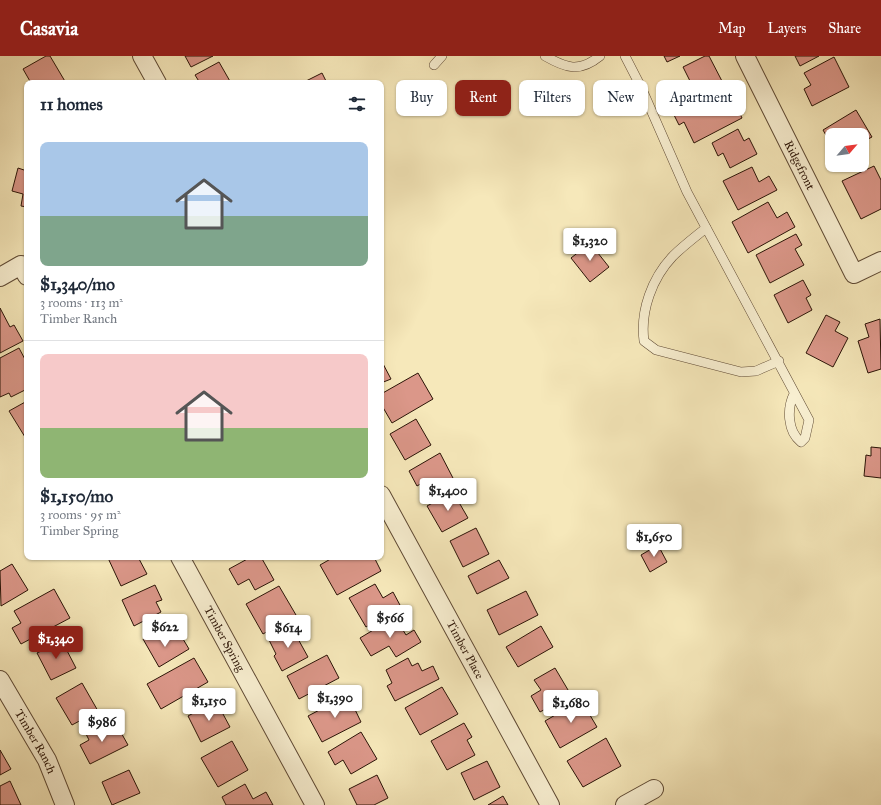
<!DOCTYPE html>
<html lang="en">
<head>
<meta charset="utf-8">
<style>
  :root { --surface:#fff; --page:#f2f2f3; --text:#1f2937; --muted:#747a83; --line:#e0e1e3; --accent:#8f2418 }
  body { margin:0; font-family:"IM FELL Great Primer",serif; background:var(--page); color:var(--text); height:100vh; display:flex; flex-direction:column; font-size:15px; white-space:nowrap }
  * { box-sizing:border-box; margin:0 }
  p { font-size:13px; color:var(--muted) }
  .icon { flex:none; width:22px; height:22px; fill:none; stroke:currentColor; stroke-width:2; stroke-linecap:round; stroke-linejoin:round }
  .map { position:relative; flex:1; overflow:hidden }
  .drawer { position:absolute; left:24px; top:24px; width:360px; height:480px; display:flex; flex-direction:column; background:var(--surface); border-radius:8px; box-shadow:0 1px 3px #0004 }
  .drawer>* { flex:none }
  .hud { position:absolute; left:396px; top:24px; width:380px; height:36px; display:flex; gap:8px }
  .needle { width:26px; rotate:62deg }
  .buttons { position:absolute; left:825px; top:72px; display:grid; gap:8px }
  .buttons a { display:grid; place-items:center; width:44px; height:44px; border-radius:8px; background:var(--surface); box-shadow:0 1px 3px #0004; font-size:20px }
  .price { position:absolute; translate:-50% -34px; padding:0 9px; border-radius:4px; background:#fff; color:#222; font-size:13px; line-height:26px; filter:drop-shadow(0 1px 2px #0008) }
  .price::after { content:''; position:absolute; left:50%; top:24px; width:12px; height:9px; margin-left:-6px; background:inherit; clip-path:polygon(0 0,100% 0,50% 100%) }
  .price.active { background:var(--accent); color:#fff }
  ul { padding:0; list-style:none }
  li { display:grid; align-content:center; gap:8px; height:212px; padding:0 16px }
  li+li { border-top:1px solid var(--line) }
  li span { display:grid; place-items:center; height:124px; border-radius:8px; color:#555 }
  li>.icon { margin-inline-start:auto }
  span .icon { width:72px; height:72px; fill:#fffc; stroke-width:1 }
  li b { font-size:17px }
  h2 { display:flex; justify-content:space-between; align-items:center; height:48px; padding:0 16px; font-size:17px }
  .chip { padding:0 14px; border-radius:8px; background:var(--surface); box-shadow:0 1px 3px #0004; font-size:14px; line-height:36px }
  .chip.active { background:var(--accent); color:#fff }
  header { display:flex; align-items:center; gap:24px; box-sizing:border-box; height:56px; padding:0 20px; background:var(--accent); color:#fff }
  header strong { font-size:19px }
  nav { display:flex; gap:22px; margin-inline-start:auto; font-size:14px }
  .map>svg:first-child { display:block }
  .building { fill:#db9789; stroke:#2b1407 }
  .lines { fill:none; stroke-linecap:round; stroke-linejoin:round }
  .lane-casing { stroke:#5e4934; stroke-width:10 }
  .street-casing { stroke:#5e4934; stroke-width:20 }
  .lane { stroke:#f9f0d2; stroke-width:9 }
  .street { stroke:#f9f0d2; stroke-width:18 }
  .labels { text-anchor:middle; stroke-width:3; stroke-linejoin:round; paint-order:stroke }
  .street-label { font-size:12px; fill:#2b1407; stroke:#f9f0d2 }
</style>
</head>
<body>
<header>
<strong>Casavia</strong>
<nav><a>Map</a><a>Layers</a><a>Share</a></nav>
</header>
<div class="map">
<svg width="881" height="749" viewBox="0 0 881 749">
  <rect width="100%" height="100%" fill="#f6e8ba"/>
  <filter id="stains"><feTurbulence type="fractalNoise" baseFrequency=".005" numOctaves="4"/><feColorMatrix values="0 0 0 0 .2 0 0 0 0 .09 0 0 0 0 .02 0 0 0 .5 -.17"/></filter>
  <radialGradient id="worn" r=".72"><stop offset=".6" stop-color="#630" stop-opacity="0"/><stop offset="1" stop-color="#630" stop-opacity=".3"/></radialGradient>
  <g class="building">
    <polygon points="46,0 50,0 66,27 31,27 23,13"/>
    <polygon points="185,0 213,0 191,11"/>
    <polygon points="664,0 680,0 667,6"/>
    <polygon points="705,0 709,0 723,27 697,39 683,11"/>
    <polygon points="795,0 819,0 800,10"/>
    <polygon points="834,1 849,31 812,50 804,33 811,29 804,17"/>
    <polygon points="219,6 231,27 200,27 195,19"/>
    <polygon points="322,17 327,27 302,27"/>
    <polygon points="718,37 726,52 735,47 742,62 694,87 684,66 679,69 674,59"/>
    <polygon points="856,54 872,81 862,86 862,79 832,79 832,90 823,74"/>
    <polygon points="738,73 744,85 749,82 757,98 730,112 723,97 718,100 712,87"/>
    <polygon points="874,110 881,124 881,153 861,163 842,125"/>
    <polygon points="752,111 759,126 769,120 777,134 738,154 723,125"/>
    <polygon points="18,112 27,115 27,151 21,150 23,138 12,135"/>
    <polygon points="768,146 777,162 787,156 795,171 748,197 732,166"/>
    <polygon points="796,178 802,189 795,193 804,209 770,227 756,199"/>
    <polygon points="590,187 609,211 590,226 571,202"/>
    <polygon points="803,224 811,239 806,242 812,254 788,267 774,239"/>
    <polygon points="0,252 10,271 14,269 23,285 0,297"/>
    <polygon points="826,259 840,266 835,275 848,282 833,311 806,297"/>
    <polygon points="880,263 881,313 868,317 858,285 869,281 865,268"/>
    <polygon points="19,292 27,307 27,333 11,341 9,337 0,341 0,302"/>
    <polygon points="381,304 391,323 381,327"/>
    <polygon points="418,317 433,343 392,367 381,348 381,338"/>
    <polygon points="27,345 27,380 25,381 9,355"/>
    <polygon points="416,363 431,389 405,404 390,378"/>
    <polygon points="871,391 881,392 881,422 864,420 866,399 871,400"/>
    <polygon points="440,397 454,424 435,435 429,423 417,430 409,415"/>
    <polygon points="453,436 468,462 442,476 427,450"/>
    <polygon points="476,472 489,498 463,511 450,485"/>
    <polygon points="658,489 667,506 650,516 641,499"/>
    <polygon points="110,501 138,501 147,518 121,530 108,502"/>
    <polygon points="251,501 261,501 274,524 255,534 249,523 238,529 229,513"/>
    <polygon points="334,501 374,501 381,515 337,539 320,509"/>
    <polygon points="499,504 509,522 477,538 468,520"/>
    <polygon points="12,508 28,534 1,550 0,515"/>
    <polygon points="375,528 383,542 393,536 401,551 366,571 349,542"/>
    <polygon points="155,529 162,544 156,546 161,556 134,570 122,544"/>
    <polygon points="279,530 296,559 263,578 246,548"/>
    <polygon points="54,533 70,562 21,588 12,572 21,567 14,555"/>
    <polygon points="526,535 538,559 499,579 487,554"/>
    <polygon points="395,561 406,579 414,574 421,586 396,601 389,590 371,600 360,582"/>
    <polygon points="541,570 553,591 518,611 506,591"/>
    <polygon points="292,572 308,601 282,615 274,600 276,598 269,584"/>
    <polygon points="156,576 161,584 169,579 172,583 180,578 189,593 159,611 143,583"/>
    <polygon points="62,585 76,612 51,624 37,597"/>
    <polygon points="327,599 339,622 299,643 287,620"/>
    <polygon points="194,602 208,626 161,653 147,628"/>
    <polygon points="408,602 412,610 418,607 422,615 433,610 439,623 395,645 387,630 392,627 386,614"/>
    <polygon points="555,612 571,639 540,656 531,640 541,634 534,624"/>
    <polygon points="82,627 98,655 72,669 56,642"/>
    <polygon points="442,631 458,658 420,679 405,652"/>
    <polygon points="348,639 361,666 322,686 308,660"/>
    <polygon points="581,644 597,671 560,692 545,665"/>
    <polygon points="216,645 230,671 201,686 188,660"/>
    <polygon points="105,666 111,677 119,673 128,689 90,708 80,689 89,684 85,676"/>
    <polygon points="464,667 472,681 467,684 475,699 447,714 431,685"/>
    <polygon points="361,676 377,703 351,718 343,704 335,709 328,696"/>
    <polygon points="606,682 621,710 583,731 567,705"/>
    <polygon points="232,685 248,714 218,731 201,702"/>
    <polygon points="0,694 11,713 0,719"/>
    <polygon points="487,705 500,731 474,744 461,717"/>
    <polygon points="129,714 140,737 112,749 102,726"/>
    <polygon points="377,719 388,742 374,749 357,749 349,733"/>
    <polygon points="10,725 21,749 0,749 0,730"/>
    <polygon points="245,728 253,743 266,736 273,749 226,749 222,741"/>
    <polygon points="503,740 508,749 488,749"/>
  </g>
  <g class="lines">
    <g class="lane-casing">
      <g id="lane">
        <path d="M545,0C566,12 579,17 600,0"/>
        <path d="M625,0L641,31L687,136L809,364L805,382L801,386C787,375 787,352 794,338"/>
        <polyline points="434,9 442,0"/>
        <path d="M706,172C695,181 683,190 673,200C652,222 640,255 644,285L656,294L741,316L756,315L779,305"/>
      </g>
    </g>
    <g class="street-casing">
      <g id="street">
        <polyline points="142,0 157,27"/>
        <path id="s1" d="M745,0L854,218L881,205"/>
        <polyline points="0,221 21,209 27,220"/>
        <path id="s2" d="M381,439L550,749"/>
        <path id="s3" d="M180,501L315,749"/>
        <path id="s4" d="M0,624L47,704L65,749"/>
        <polyline points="625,749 654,733"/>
      </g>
    </g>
    <use href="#lane" class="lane"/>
    <use href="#street" class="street"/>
  </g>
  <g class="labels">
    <g class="street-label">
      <text dy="4" stroke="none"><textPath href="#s1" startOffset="122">Ridgefront</textPath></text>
      <text dy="4" stroke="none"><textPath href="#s3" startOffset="93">Timber Spring</textPath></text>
      <text dy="4" stroke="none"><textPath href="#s2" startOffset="176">Timber Place</textPath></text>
      <text dy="4" stroke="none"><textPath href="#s4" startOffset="71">Timber Ranch</textPath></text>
    </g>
  </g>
  <rect width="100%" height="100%" filter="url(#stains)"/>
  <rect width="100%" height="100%" fill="url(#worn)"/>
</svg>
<div class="buttons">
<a><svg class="needle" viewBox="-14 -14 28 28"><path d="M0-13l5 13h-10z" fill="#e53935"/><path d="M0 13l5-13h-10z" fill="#747a83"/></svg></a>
</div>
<b class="price" style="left:590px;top:206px">$1,320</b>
<b class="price" style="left:448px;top:456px">$1,400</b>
<b class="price" style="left:654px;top:502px">$1,650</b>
<b class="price" style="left:390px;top:583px">$566</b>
<b class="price" style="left:165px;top:592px">$622</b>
<b class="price" style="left:288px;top:593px">$614</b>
<b class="price active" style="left:56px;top:604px">$1,340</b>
<b class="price" style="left:335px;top:663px">$1,390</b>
<b class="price" style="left:209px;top:666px">$1,150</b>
<b class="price" style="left:571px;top:668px">$1,680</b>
<b class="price" style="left:102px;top:687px">$986</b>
<div class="hud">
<a class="chip">Buy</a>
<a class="chip active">Rent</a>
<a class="chip">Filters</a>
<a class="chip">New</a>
<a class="chip">Apartment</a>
</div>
<section class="drawer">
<h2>11 homes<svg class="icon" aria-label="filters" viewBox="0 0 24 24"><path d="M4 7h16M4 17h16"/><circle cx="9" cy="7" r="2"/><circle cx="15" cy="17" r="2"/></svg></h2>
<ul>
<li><span style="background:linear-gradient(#a9c7e8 60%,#7fa58c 0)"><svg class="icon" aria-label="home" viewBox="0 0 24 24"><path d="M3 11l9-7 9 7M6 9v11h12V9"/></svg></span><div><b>$1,340/mo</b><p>3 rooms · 113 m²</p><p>Timber Ranch</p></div></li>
<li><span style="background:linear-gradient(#f6c9c9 60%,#8fb573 0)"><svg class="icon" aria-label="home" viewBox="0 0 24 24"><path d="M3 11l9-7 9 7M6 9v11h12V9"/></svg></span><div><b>$1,150/mo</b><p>3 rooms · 95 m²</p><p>Timber Spring</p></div></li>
</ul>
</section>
</div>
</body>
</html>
